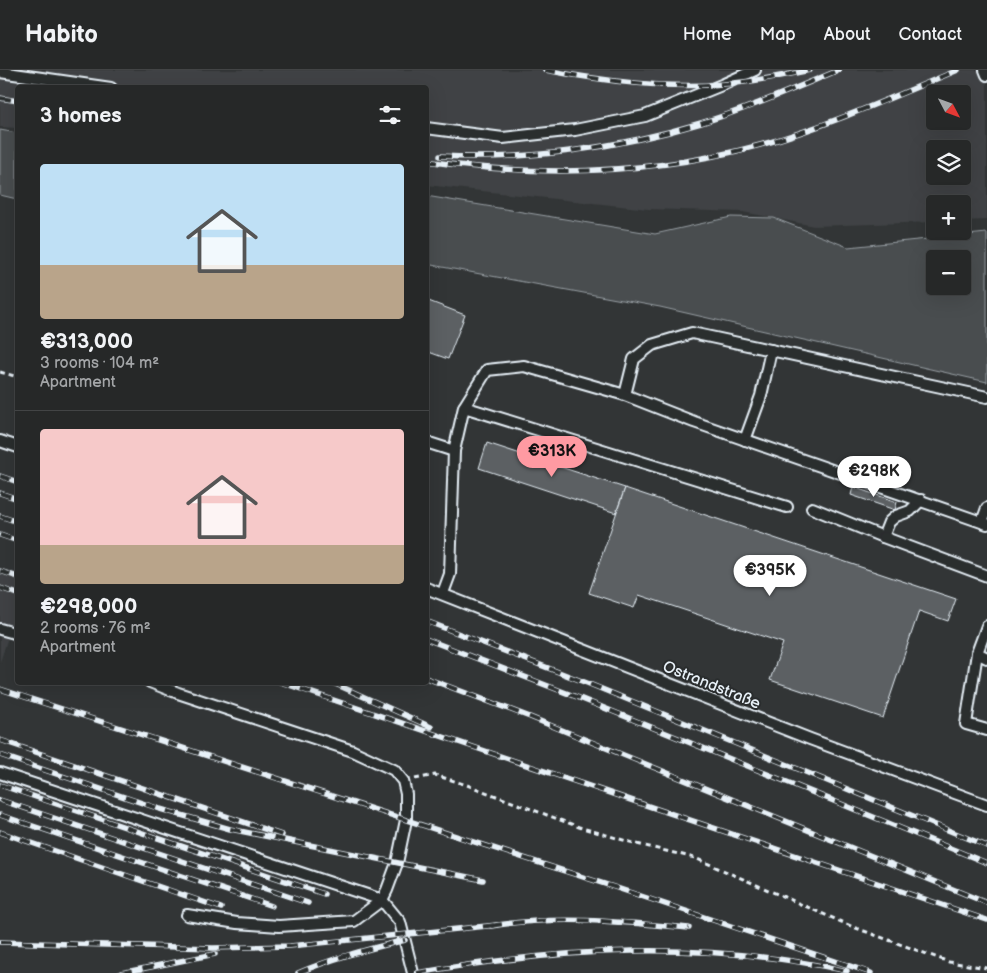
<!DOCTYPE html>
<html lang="en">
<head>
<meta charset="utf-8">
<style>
  :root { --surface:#262828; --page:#323434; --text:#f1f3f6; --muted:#a4a6a8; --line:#424445; --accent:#ff9aa2 }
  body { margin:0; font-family:"Balsamiq Sans",sans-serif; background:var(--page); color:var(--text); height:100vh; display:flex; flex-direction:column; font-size:19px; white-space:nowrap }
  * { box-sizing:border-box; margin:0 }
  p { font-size:16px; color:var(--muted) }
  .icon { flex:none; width:28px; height:28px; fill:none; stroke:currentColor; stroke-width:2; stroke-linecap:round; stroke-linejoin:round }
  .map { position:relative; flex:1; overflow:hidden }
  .drawer { position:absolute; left:15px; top:15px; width:414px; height:600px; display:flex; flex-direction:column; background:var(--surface); border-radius:5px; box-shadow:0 5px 20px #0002,0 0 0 1px var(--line) }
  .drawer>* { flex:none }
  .needle { width:32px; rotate:131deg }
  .controls { position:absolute; left:926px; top:15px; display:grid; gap:10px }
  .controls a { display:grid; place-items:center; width:45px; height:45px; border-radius:5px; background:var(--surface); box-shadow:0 5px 20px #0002,0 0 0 1px var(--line); font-size:25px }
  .price { position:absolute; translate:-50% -42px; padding:0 11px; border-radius:18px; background:#fff; color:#222; font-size:16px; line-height:32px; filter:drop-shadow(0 1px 2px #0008) }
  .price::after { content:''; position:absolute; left:50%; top:30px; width:15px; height:11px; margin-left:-8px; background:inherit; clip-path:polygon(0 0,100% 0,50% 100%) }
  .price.on { background:var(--accent); color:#111 }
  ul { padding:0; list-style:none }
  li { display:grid; align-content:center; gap:10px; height:265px; padding:0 25px }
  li+li { border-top:1px solid var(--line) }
  li span { display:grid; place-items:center; height:155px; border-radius:5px; color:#555 }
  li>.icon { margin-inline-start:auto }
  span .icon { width:90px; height:90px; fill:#fffc; stroke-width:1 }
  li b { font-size:21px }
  h2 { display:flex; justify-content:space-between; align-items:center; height:60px; padding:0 25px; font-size:21px }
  header { display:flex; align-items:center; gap:30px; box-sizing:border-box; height:70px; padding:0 25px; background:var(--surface); border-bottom:1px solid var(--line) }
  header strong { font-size:24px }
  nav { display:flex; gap:28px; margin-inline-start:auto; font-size:18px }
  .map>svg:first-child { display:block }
  .built { fill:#3f4244; fill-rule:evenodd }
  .green { fill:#494d4f; stroke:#989fa4; fill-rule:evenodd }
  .building { fill:#5c6063; stroke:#e8f1f8 }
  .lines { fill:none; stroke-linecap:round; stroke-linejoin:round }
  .lane-casing { stroke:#e8f1f8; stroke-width:14 }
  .path { stroke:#e8f1f8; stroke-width:3; stroke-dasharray:5 4; stroke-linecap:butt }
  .lane { stroke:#2a2d2e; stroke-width:10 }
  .rail-casing { stroke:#e8f1f8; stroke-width:5.5 }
  .rail { stroke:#2a2d2e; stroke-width:4; stroke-dasharray:11; stroke-linecap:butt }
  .labels { text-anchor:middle; stroke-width:4; stroke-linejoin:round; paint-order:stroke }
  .street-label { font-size:16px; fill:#e8f1f8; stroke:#2a2d2e }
</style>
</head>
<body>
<header>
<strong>Habito</strong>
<nav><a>Home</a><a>Map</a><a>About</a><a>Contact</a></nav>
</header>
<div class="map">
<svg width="987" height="903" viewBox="0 0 987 903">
  <rect width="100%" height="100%" fill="#323536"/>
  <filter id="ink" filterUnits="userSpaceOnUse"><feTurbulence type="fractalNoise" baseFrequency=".02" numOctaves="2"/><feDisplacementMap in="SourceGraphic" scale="10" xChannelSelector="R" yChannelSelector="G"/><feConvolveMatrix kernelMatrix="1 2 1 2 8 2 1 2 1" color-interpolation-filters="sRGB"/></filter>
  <g filter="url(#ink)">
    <g class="built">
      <path d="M0,0H987V150L963,151L962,134H935V152L814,156L743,142L648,139L426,115V18H18L17,58L0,57ZM935,24H962V51H935ZM935,79H962V106H935Z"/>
      <polygon points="0,498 18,503 17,540 0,592"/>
    </g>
    <g class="green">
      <polygon points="0,60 17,63 17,129 0,125"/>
      <path d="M426,126L655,164L731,147L774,148L848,177L987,163V312L660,237L426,194ZM935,189H962V216H935Z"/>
    </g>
    <g class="building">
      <polygon points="426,230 465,245 448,289 426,281"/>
      <polygon points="487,373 625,418 616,443 479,398"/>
      <polygon points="853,417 897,432 895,440 851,425"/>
      <polygon points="625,418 956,529 948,551 919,541 883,648 770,610 783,573 639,525 634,538 589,523"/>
    </g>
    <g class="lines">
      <g class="lane-casing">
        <g id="lane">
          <polyline points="985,0 987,5"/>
          <polyline points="0,2 111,18"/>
          <polyline points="426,58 503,68 575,60 645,46 724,14 755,0"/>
          <polyline points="625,325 634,289 652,275 692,263 987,327"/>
          <polyline points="464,337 787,437"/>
          <polyline points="745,370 761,326 771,280"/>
          <polyline points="0,371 18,377"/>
          <polyline points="426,372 454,381"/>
          <polyline points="812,438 883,467 889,452 896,446 910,441 921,430"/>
          <polyline points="982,452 987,438"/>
          <polyline points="883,467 987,506"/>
          <polyline points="426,518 810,669 987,735"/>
          <polyline points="443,523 450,504 454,381 464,337 487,300 524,296 625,325 694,352 987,454"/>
          <polyline points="987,556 977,583 966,654 987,660"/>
          <polyline points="0,559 18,564"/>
          <polyline points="977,583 987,588"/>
          <polyline points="150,612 178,623 353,681 394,700 403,711 406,724 406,750 397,793 387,820 382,830 354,851 279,856 237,853 187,845"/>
          <polyline points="0,703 382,830 400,852 413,903"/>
        </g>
      </g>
      <g class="path">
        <polyline points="0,302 18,307"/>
        <polyline points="415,709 435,705 467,715 579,757 637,774 695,788 853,857 949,892 987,898"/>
      </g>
      <use href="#lane" class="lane"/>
      <g class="rail-casing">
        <g id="rail">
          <path d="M545,0C604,11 664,19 724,14C753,12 782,6 810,0"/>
          <polyline points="0,28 18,31"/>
          <path d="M440,86C527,91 618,78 701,53C748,39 793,19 839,0"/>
          <path d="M426,91C538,107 651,105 760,75C828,56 893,27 958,0"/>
          <polyline points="0,406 18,412"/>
          <polyline points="0,423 18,429"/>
          <polyline points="0,446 18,452"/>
          <polyline points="0,465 18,471"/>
          <polyline points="0,501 18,507"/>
          <polyline points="0,518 18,524"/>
          <polyline points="426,551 587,613 987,776"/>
          <polyline points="426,569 582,629 987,793"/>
          <polyline points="426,608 530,647 987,833"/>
          <polyline points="280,612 987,850"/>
          <polyline points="331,612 431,657"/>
          <polyline points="0,619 614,817 871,903"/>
          <polyline points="0,670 282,765"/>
          <polyline points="0,685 160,739 230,759 483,810"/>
          <polyline points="0,715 324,824"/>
          <polyline points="0,730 308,833"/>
          <polyline points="0,745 272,836"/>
          <polyline points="0,762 221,838"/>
          <path d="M491,856C556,845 624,852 689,858"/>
          <polyline points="0,872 213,878 290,876 497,855"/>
          <polyline points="121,903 215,884"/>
          <path d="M298,903C332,888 369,879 405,870"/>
          <path d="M417,903C560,878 705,870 847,901"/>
        </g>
      </g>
      <use href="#rail" class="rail"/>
    </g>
  </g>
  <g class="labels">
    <g class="street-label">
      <text transform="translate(712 614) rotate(22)" y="6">Ostrandstraße</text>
    </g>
  </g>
</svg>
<div class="controls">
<a><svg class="needle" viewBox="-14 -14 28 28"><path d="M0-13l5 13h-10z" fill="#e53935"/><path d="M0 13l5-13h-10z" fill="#a4a6a8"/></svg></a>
<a><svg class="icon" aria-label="layers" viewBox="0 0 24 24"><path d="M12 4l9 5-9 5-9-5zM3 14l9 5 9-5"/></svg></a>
<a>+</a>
<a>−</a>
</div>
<b class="price on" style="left:552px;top:408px">€313K</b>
<b class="price" style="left:874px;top:428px">€298K</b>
<b class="price" style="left:770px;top:527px">€395K</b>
<section class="drawer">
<h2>3 homes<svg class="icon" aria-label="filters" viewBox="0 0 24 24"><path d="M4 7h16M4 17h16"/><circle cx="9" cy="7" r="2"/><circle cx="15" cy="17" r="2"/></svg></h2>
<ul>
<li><span style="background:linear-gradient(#bfe0f5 65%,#b9a48a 0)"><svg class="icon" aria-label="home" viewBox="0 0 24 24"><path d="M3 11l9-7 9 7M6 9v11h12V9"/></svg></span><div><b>€313,000</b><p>3 rooms · 104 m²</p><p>Apartment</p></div></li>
<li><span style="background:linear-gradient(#f6c9c9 75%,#b9a48a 0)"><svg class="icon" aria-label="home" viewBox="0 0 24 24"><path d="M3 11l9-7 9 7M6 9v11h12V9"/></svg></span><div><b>€298,000</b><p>2 rooms · 76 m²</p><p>Apartment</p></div></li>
</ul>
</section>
</div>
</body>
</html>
